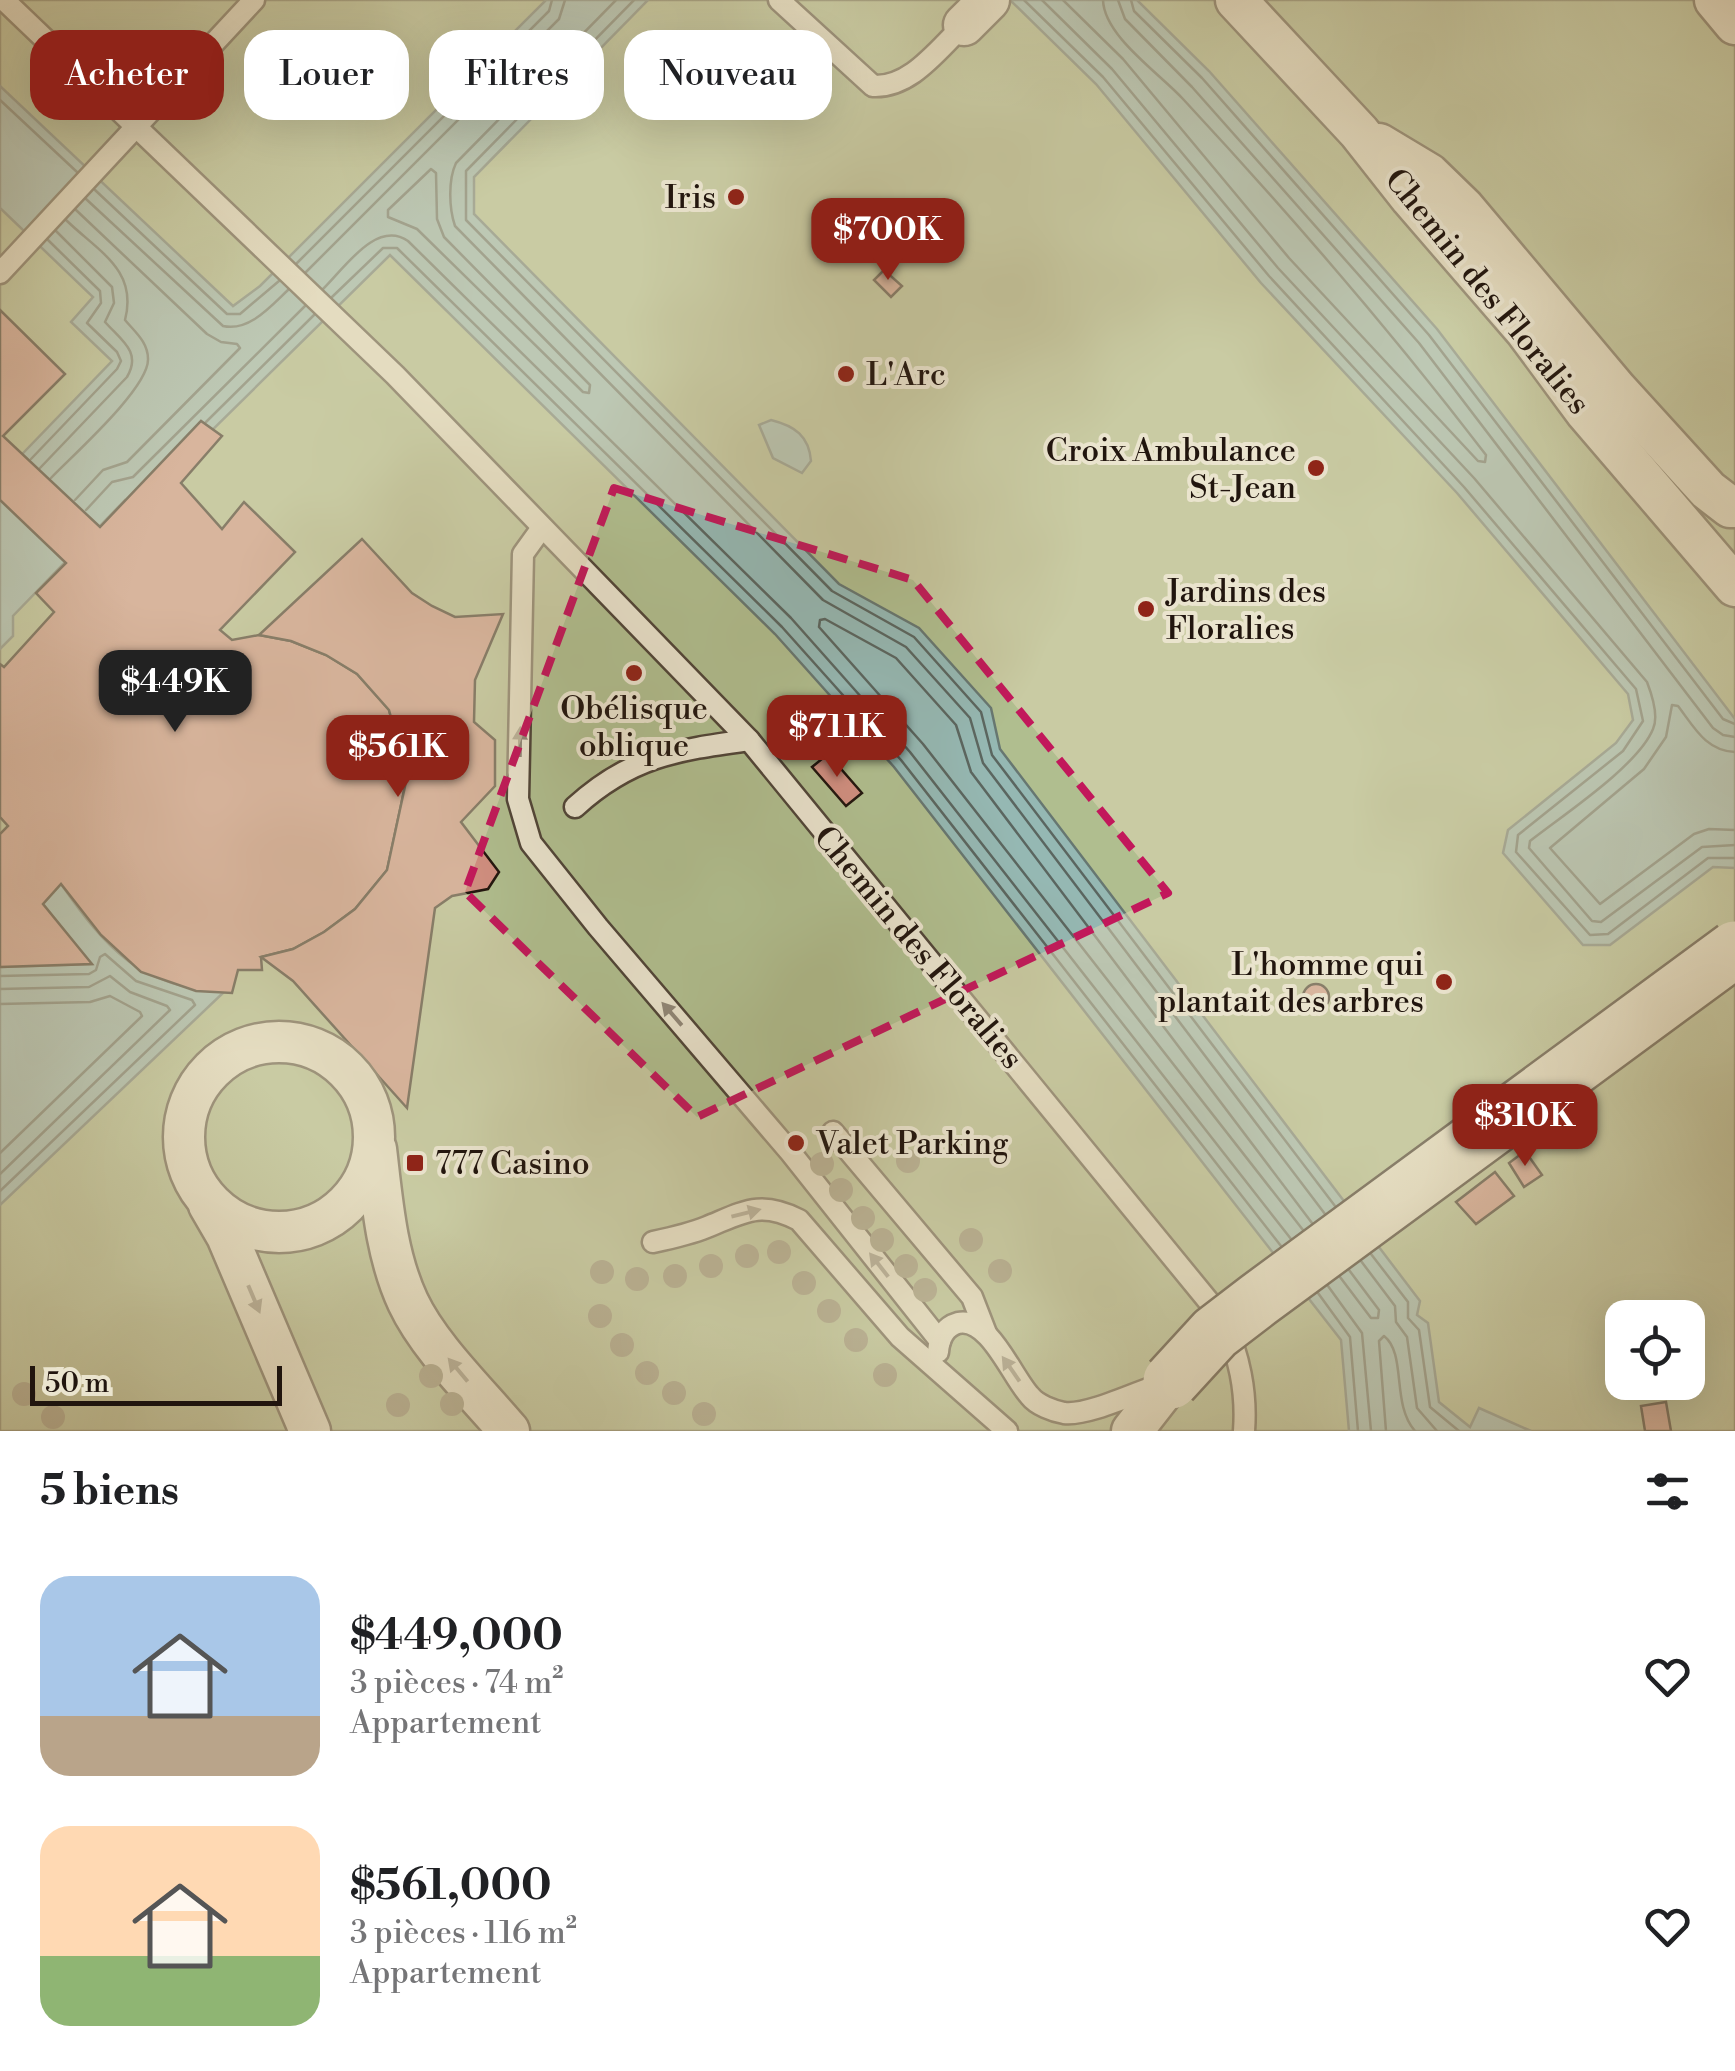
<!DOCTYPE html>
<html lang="fr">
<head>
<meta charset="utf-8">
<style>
  :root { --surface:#fff; --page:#f6f6f6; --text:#202124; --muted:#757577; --accent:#8f2418 }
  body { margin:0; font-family:"Libre Bodoni",serif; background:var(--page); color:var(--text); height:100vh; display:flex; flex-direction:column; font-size:38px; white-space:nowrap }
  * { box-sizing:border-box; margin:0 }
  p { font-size:32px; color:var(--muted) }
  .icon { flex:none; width:55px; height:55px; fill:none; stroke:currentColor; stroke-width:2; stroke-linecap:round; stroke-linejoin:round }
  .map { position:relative; height:1431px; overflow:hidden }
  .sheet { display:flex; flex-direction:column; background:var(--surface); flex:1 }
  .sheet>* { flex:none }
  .top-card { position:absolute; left:30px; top:30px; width:1000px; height:90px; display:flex; gap:20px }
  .buttons { position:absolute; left:1605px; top:1300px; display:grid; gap:20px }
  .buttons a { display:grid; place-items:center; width:100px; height:100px; border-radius:20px; background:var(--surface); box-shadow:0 10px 40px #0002; font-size:50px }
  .scale { position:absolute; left:30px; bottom:25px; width:252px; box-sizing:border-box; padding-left:10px; border:5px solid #21150e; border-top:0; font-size:28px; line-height:35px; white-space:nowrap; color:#21150e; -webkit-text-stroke:8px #eae4ce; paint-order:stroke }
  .price { position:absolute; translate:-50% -85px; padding:0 22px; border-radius:20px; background:var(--accent); color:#fff; font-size:32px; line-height:65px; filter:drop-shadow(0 2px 5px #0008) }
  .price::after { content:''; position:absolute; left:50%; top:60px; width:30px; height:22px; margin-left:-15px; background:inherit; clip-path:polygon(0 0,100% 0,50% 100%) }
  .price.current { background:#222; color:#fff }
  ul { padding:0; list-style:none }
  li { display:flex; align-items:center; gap:30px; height:250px; padding:0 40px }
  li span { display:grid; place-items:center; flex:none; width:280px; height:200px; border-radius:30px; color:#555 }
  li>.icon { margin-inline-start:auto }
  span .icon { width:120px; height:120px; fill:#fffc; stroke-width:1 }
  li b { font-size:42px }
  h2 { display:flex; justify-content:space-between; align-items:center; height:120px; padding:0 40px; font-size:42px }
  .tag { padding:0 35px; border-radius:30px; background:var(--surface); box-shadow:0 10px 40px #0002; font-size:35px; line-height:90px }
  .tag.current { background:var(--accent); color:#fff }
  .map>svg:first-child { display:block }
  .green { fill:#b0be8f; stroke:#686a4e; stroke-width:2.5; fill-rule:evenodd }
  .water { fill:#95b8b3; stroke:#677771; stroke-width:2.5 }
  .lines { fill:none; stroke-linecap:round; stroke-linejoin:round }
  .shore { stroke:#5b6660; stroke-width:2.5 }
  .building { fill:#d18f81; stroke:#21150e; stroke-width:2.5 }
  .lane-casing { stroke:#504538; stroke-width:25 }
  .street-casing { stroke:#504538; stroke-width:45 }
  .lane { stroke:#eae4ce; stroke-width:20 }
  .street { stroke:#eae4ce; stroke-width:40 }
  .secondary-bridge-casing { stroke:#21150e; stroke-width:60; stroke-linecap:butt }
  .secondary-bridge { stroke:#eae4ce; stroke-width:55 }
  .tree { fill:#8e876e }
  .oneway { fill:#908778 }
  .marked { fill:none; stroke:#c2185b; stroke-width:8; stroke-dasharray:20 12; stroke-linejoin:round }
  .poi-dot { fill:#8f2418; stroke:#eae4ce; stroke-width:4 }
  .labels { text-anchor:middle; stroke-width:8; stroke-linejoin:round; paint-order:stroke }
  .poi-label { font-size:32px; fill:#21150e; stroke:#eae4ce; text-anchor:start }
  .street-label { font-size:32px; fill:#21150e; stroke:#eae4ce }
</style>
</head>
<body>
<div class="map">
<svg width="1735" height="1431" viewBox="0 0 1735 1431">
  <rect width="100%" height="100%" fill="#dfd5b4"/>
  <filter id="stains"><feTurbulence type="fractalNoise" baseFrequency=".002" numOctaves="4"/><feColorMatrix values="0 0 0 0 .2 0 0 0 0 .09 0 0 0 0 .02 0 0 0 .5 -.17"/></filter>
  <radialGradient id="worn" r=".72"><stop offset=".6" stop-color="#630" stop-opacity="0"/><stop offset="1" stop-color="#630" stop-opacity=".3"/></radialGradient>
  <path class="green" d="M0,0H1735V1431H0ZM1622,1318H1688V1382H1622Z"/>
  <g class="water">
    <polygon points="546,0 648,0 474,177 474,214 839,584 919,628 991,708 1000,749 1420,1301 1417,1315 1428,1323 1439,1402 1470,1427 1479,1408 1531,1431 1349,1431 1341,1340 894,767 775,634 390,255 135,506 125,500 13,616 13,636 0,649 0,477 112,361 71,322 93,297 0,208 0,86 233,306 260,286"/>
    <polygon points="1010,0 1137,0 1209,71 1437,329 1735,719 1735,868 1713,867 1610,945 1583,945 1503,853 1508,830 1616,743 1633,720 1628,694 1457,493 1261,283 1096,84"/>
    <path d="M771,420C795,426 809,436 811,461L802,473L773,458L759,425Z"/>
    <path d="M61,884C107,950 140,987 224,992L0,1205V967L91,964L43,904Z"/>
  </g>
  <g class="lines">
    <g class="shore">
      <path d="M616,0L456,163C448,180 449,208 455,226L823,600L906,647L970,718L983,763L1325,1214"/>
      <polyline points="634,0 466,171 466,220 832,591 914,637 981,712 992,755 1335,1206"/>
      <polyline points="1024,0 1103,77 1269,276 1464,487 1636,689 1643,721 1623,751 1518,835 1516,852 1590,935 1608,934 1708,858 1735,858"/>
      <path d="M1042,0L1112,69L1278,268L1474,478L1647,682C1652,695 1659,716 1653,729C1638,766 1563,815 1530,841L1529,848L1592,921L1601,922L1702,847L1735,845"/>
      <path d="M1063,0L1123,59L1289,258L1478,461L1485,462L1486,455C1391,331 1289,213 1183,99C1159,73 1104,36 1103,0"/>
      <polyline points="1118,0 1125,19 1192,87 1419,343 1713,728 1723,735 1735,737"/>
      <polyline points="1131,0 1134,11 1202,78 1429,335 1723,719 1735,724"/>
      <polyline points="0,100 77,172"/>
      <polygon points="431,169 436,173 437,219 444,237 590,385 589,393 583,392 417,229 388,217 388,210"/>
      <polyline points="95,190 227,314 240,314 279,281"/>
      <path d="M86,199L223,326C249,332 271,306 288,290"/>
      <polyline points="297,263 549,11 552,0"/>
      <polyline points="306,272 559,19 565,0"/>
      <path d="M323,289C344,269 376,219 408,241L791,618L910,752L1291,1239"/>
      <polyline points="332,297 383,248 397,248 782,627 901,760 1281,1246"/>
      <polyline points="206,422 314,315"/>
      <polyline points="31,459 117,369 121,361 117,352 87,323 101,303 100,291 48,240"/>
      <path d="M40,468L127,377C142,352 121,340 105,322L114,303L112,287L56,231"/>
      <path d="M51,478C73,455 149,388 148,359C148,342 135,332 125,320C138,270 99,252 66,220"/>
      <polyline points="75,500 103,470 127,462 240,348 237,344 221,342 207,334 76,210"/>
      <polyline points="86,510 112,482 133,477 305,306"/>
      <path d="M1735,752C1706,751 1694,727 1678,706L1672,705L1666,737L1644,769L1550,848L1600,904L1694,834L1709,829L1735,830"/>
      <polyline points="0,976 89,974 96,970 100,957 105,954 136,981 192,1000 195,1005 0,1191"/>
      <polyline points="0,989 89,987 110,976 130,992 167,1006 170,1010 0,1174"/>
      <polyline points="0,1004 90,1002 110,996 140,1012 142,1016 0,1153"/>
      <polyline points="1303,1230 923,744 819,627 820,620 825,619 896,658 956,725 971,772 1312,1223"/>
      <polyline points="1371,1254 1408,1302 1408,1318 1419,1330 1430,1407 1459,1431"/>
      <polyline points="1361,1261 1395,1306 1396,1322 1407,1337 1417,1408 1437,1431"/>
      <polyline points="1340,1277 1371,1318 1378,1318 1379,1310 1349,1270"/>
      <polyline points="1328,1286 1362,1333 1371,1431"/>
      <polyline points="1318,1293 1350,1337 1358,1431"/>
      <path d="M1386,1431L1379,1341L1384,1336C1407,1354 1391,1404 1415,1431"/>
    </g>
  </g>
  <g class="building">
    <polygon points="884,270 902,286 891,297 874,280"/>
    <polygon points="0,310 65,374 3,436 100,527 201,421 222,436 181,483 222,529 244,502 295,552 220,630 232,640 259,635 291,641 326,655 357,674 389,710 407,777 387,870 355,909 324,932 293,949 261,957 262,970 238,970 232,993 196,991 141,972 101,935 61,884 43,904 92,964 0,967 0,834 8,826 0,817 0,664 4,667 54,612 36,593 66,563 0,500"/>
    <polygon points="362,539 412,593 432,606 455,617 503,614 475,680 474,722 495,740 495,786 461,822 499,872 488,889 452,896 435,908 407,1108 293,981 261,957 293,949 324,932 355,909 387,870 407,777 389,710 357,674 326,655 291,641 259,635"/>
    <polygon points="828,754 862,793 846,806 812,767"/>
    <circle cx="1316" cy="997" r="13"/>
    <polygon points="1525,1151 1542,1175 1524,1187 1509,1163"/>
    <polygon points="1495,1172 1514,1196 1476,1224 1456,1202"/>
    <polygon points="1666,1402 1671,1431 1645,1431 1641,1406"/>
  </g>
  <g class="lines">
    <g class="lane-casing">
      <g id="lane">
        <path d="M4,0L395,375L749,740L1223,1319C1239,1356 1247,1391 1244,1431"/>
        <path d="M779,0L873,86C911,88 938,49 964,25"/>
        <polyline points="0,273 254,0"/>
        <polyline points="541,529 523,554 518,799 531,843 598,927 791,1153 940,1341"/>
        <path d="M575,807C631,756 677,750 749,740"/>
        <polyline points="833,1132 972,1297 986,1333"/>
        <path d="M653,1242C672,1238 690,1234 707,1227C744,1212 760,1200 799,1220L900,1337L1007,1431"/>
        <path d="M938,1352C939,1339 944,1327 958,1323C989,1316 1012,1377 1030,1396C1037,1405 1053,1411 1064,1413C1087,1416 1135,1393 1159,1385"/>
      </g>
    </g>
    <g class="street-casing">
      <g id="street">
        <polyline points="1236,0 1359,132 1411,198 1526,331 1586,412 1735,586"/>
        <polyline points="1715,0 1735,24"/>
        <polyline points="964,25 989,0"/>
        <polyline points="1379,144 1429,174 1464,208 1617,390 1708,490 1730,507 1735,507"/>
        <circle cx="279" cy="1137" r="95"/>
        <path d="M376,1149C382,1200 386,1255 408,1302C429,1347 477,1393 509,1431"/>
        <polyline points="209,1205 227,1236 310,1431"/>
        <polyline points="1132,1431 1171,1381"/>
      </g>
    </g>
    <use href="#lane" class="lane"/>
    <use href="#street" class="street"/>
    <g class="secondary-bridge-casing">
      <polyline id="secondary-bridge" points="1171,1381 1215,1333 1258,1300 1735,949"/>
    </g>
    <use href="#secondary-bridge" class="secondary-bridge"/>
  </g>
  <g class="tree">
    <circle cx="908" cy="1161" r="12"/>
    <circle cx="822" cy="1164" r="12"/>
    <circle cx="841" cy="1190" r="12"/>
    <circle cx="863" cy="1218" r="12"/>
    <circle cx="882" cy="1240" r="12"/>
    <circle cx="971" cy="1240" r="12"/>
    <circle cx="779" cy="1252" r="12"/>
    <circle cx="747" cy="1256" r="12"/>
    <circle cx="711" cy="1266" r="12"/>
    <circle cx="906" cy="1266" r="12"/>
    <circle cx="1000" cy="1271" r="12"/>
    <circle cx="602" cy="1272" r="12"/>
    <circle cx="675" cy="1276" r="12"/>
    <circle cx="637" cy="1279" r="12"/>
    <circle cx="804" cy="1283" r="12"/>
    <circle cx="925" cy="1290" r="12"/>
    <circle cx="829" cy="1311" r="12"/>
    <circle cx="600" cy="1316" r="12"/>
    <circle cx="856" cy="1340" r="12"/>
    <circle cx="622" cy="1345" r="12"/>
    <circle cx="647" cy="1373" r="12"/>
    <circle cx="885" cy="1375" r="12"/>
    <circle cx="431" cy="1376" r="12"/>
    <circle cx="674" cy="1393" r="12"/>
    <circle cx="24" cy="1394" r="12"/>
    <circle cx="452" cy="1404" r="12"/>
    <circle cx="398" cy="1405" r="12"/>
    <circle cx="704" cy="1414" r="12"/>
    <circle cx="53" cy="1417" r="12"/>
  </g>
  <defs><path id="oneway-solid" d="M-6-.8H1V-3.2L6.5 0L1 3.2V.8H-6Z" transform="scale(2.5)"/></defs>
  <g class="oneway">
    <use href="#oneway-solid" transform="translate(520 742) rotate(-89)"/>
    <use href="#oneway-solid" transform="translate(672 1014) rotate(-131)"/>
    <use href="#oneway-solid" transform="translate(746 1213) rotate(-14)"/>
    <use href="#oneway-solid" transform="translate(879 1265) rotate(-128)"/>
    <use href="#oneway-solid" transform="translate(254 1299) rotate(67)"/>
    <use href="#oneway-solid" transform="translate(1011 1369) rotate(-125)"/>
    <use href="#oneway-solid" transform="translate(458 1370) rotate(-130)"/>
  </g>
  <path d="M0 0H1735V1431H0ZM614,488L913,580L1168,893L697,1117L465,892Z" fill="#dfd5b4" fill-opacity=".55" fill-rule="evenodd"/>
  <path class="marked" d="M614,488L913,580L1168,893L697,1117L465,892Z"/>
  <g class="poi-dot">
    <circle cx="736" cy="197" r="10"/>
    <circle cx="846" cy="374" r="10"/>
    <circle cx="1316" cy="468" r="10"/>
    <circle cx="1146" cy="609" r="10"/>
    <circle cx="634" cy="673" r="10"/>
    <circle cx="1444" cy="982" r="10"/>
    <circle cx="796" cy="1143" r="10"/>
    <rect x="405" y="1153" width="20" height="20" rx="5"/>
  </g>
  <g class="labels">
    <g class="poi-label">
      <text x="716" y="208" text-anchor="end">Iris</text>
      <text x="866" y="385">L'Arc</text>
      <text x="1296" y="461" text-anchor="end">Croix Ambulance<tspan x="1296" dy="37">St-Jean</tspan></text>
      <text x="1166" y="602">Jardins des<tspan x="1166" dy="37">Floralies</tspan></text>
      <text x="634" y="719" text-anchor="middle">Obélisque<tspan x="634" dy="37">oblique</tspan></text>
      <text x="1424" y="975" text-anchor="end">L'homme qui<tspan x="1424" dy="37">plantait des arbres</tspan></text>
      <text x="816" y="1154">Valet Parking</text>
      <text x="435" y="1174">777 Casino</text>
    </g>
    <g class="street-label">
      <text transform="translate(1488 291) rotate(51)" y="11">Chemin des Floralies</text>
      <text transform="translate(919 947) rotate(50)" y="11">Chemin des Floralies</text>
    </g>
  </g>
  <rect width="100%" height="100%" filter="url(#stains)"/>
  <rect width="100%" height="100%" fill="url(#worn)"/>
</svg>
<div class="buttons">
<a><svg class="icon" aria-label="locate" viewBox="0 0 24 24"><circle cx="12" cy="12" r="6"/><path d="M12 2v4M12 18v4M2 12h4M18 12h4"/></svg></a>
</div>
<div class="scale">50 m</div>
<b class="price" style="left:888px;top:283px">$700K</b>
<b class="price current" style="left:175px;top:735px">$449K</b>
<b class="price" style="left:837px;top:780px">$711K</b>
<b class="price" style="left:398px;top:800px">$561K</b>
<b class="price" style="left:1525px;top:1169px">$310K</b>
<div class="top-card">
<a class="tag current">Acheter</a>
<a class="tag">Louer</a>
<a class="tag">Filtres</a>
<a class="tag">Nouveau</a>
</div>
</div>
<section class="sheet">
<h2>5 biens<svg class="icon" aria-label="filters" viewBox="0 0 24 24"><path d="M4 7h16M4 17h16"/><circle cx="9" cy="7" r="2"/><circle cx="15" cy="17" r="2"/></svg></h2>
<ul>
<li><span style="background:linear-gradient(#a9c7e8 70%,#b9a48a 0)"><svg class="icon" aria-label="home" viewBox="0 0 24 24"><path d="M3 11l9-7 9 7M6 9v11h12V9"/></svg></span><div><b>$449,000</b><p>3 pièces · 74 m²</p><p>Appartement</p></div><svg class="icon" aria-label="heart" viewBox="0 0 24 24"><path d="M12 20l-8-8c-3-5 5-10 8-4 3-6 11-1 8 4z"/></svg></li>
<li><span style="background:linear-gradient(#ffd9b3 65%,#8fb573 0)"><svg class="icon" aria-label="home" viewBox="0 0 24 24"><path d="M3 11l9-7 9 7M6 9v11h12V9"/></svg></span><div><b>$561,000</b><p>3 pièces · 116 m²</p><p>Appartement</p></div><svg class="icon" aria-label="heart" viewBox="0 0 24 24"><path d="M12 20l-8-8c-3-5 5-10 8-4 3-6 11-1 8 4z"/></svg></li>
</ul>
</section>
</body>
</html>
